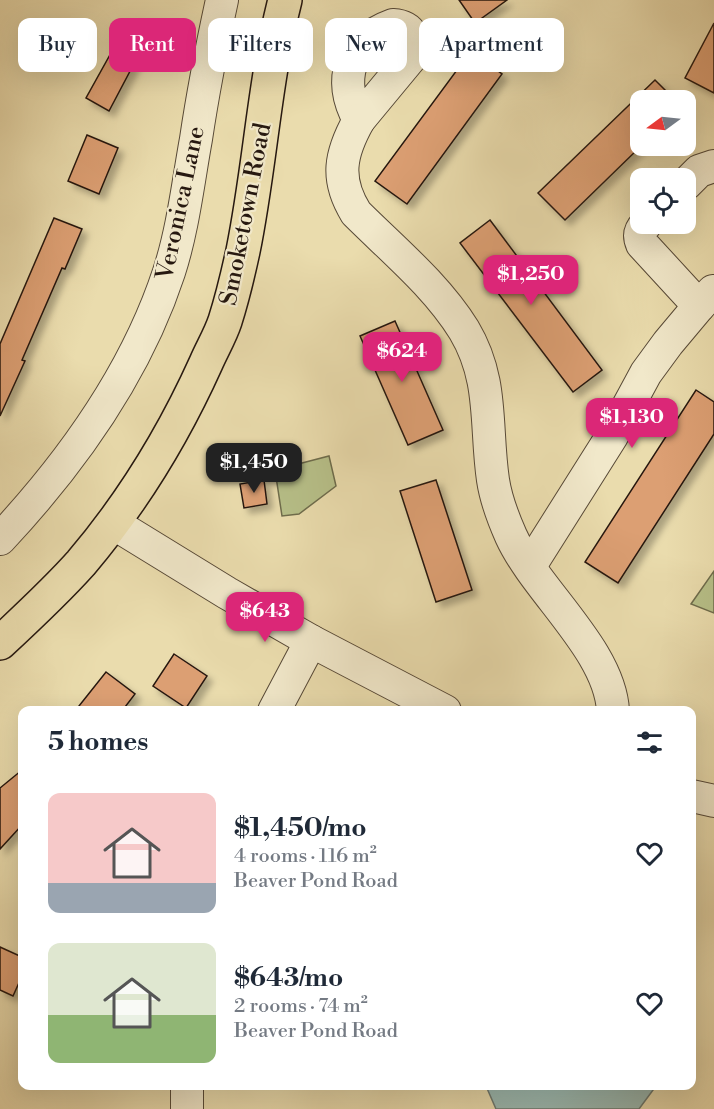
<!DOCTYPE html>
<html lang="en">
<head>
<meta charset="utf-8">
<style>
  :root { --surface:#fff; --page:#f6f6f7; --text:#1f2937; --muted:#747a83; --accent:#db2777 }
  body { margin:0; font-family:"Libre Bodoni",serif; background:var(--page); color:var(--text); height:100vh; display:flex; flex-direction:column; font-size:22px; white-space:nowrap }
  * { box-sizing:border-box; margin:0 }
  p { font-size:20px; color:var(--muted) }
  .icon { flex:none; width:33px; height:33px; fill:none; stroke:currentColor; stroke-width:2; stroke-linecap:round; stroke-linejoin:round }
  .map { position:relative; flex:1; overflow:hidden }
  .side { position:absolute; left:18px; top:706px; width:678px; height:384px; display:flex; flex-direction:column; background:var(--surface); border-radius:12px; box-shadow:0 6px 24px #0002 }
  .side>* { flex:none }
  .banner { position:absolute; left:18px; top:18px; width:678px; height:54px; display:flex; gap:12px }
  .needle { width:39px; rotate:255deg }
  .controls { position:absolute; left:630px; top:90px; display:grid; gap:12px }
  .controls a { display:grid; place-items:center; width:66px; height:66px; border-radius:12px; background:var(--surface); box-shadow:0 6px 24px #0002; font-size:30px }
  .price { position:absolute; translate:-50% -51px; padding:0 14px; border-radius:12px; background:var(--accent); color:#fff; font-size:20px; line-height:39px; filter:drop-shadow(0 2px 3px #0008) }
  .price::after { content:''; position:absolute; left:50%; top:36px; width:18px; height:14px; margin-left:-9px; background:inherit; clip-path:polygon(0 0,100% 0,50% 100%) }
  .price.selected { background:#222; color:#fff }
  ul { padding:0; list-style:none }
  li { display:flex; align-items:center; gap:18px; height:150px; padding:0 30px }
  li span { display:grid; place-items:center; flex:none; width:168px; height:120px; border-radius:12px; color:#555 }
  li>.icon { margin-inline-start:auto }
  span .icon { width:72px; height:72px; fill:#fffc; stroke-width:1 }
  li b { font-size:26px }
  h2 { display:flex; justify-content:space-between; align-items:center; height:72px; padding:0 30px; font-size:26px }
  .tag { padding:0 21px; border-radius:12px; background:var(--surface); box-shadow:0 6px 24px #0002; font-size:21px; line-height:54px }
  .tag.selected { background:var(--accent); color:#fff }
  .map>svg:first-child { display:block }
  .green { fill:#b7c089; stroke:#6e6c4c; stroke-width:1.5 }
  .water { fill:#9abab3; stroke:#6c7972; stroke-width:1.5 }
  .building { fill:#dc9f73; stroke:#261810; stroke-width:1.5; filter:url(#shadow) }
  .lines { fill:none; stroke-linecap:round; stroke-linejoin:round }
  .minor-casing { stroke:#574937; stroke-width:34 }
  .major-casing { stroke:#261810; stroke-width:36 }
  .minor { stroke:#f1e8ca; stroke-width:32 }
  .major { stroke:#eadcad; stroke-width:33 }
  .labels { text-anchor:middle; stroke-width:4.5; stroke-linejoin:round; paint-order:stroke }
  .street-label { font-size:24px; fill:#261810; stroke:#f1e8ca }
</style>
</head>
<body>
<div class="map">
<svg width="714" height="1109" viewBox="0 0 714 1109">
  <defs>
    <filter id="shadow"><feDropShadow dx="5.5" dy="5.5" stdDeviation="3" flood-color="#0004"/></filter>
  </defs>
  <rect width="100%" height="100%" fill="#eadcad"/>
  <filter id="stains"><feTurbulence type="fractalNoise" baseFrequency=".00333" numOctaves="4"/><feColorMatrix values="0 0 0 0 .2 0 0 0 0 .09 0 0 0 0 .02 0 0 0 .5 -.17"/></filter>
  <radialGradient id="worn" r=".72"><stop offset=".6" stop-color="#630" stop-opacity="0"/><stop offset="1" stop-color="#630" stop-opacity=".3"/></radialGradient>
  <g class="green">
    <polygon points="329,456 336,486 299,514 282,516 275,470"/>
    <polygon points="714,571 714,613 691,604"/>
  </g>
  <polygon class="water" points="486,1086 656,1086 639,1109 496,1109"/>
  <g class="building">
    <polygon points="459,0 507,0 475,23"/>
    <polygon points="714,23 714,93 685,78"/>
    <polygon points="116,44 138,56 109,111 86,98"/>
    <polygon points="471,51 502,74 407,204 375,181"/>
    <polygon points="655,80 675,100 640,100 640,147 565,220 538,193"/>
    <polygon points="87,135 118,148 99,194 68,181"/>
    <polygon points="54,218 82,229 65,269 62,268 22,360 25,361 0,416 0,344"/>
    <polygon points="490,220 602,370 573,392 460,243"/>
    <polygon points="395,321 443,430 408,445 360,336"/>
    <polygon points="696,390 714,402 714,434 618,583 585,562"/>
    <polygon points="264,480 267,504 244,508 240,484"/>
    <polygon points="436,480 472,590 436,602 400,491"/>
    <polygon points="174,654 207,676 186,708 153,686"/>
    <polygon points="106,672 135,694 122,711 75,711"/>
    <polygon points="22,770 22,825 0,849 0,788"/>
    <polygon points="0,947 22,957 22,976 13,996 0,990"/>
  </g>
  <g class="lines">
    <g class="minor-casing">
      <g id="minor">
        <path d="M393,25C412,26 417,40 412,56L359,120C337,80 349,41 393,25Z"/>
        <path d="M359,120C340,154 335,179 356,213C393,250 436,285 464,330C494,380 485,426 493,480C496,500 503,518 511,536C536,591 610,650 613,711"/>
        <polyline points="686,184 699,171 714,166"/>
        <path d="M646,224C640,230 638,235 642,244L699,306L713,291"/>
        <polyline points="113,523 227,593 311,641 445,711"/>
        <path d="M0,539C72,462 136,373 169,272C183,229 188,183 196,139C203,92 212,46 222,0"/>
        <polyline points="530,566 612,436 646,373 668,343 699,306"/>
        <polyline points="274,711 311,641"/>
        <polyline points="692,796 714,801"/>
        <polyline points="187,1109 187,1086"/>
      </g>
    </g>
    <g class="major-casing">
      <path id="major" d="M0,643C28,617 56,591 81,563C132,503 174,434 206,363C212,349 220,336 225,321C232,299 238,274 243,251C260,168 264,82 285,0"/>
    </g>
    <use href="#minor" class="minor"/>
    <use href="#major" class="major"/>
  </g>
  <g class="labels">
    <g class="street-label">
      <text transform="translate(180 203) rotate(-78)" y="8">Veronica Lane</text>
      <text transform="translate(245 214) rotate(-79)" y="8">Smoketown Road</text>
    </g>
  </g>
  <rect width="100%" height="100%" filter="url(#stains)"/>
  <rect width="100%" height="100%" fill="url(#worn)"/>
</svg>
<div class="controls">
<a><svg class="needle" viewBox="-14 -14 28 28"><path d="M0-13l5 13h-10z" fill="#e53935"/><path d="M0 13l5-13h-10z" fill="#747a83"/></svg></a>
<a><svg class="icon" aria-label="locate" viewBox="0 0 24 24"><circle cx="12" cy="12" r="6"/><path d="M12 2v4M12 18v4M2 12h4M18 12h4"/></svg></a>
</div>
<b class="price" style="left:531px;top:306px">$1,250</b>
<b class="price" style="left:402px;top:383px">$624</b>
<b class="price" style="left:632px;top:449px">$1,130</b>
<b class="price selected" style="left:254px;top:494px">$1,450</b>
<b class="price" style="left:265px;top:643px">$643</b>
<div class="banner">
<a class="tag">Buy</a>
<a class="tag selected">Rent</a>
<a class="tag">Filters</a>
<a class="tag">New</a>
<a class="tag">Apartment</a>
</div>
<section class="side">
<h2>5 homes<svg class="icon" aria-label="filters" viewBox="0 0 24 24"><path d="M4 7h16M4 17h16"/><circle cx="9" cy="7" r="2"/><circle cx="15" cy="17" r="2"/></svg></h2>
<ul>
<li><span style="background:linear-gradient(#f6c9c9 75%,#9aa5b1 0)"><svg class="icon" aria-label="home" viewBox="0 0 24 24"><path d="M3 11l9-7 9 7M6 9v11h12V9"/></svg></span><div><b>$1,450/mo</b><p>4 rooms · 116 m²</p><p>Beaver Pond Road</p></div><svg class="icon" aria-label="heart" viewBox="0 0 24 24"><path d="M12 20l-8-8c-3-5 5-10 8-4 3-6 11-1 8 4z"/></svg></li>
<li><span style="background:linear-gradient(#dfe7d0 60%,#8fb573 0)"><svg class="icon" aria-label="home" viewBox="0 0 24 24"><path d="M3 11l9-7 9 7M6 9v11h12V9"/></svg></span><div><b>$643/mo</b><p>2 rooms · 74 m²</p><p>Beaver Pond Road</p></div><svg class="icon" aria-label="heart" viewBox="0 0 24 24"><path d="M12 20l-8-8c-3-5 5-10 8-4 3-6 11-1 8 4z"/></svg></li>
</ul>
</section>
</div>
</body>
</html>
